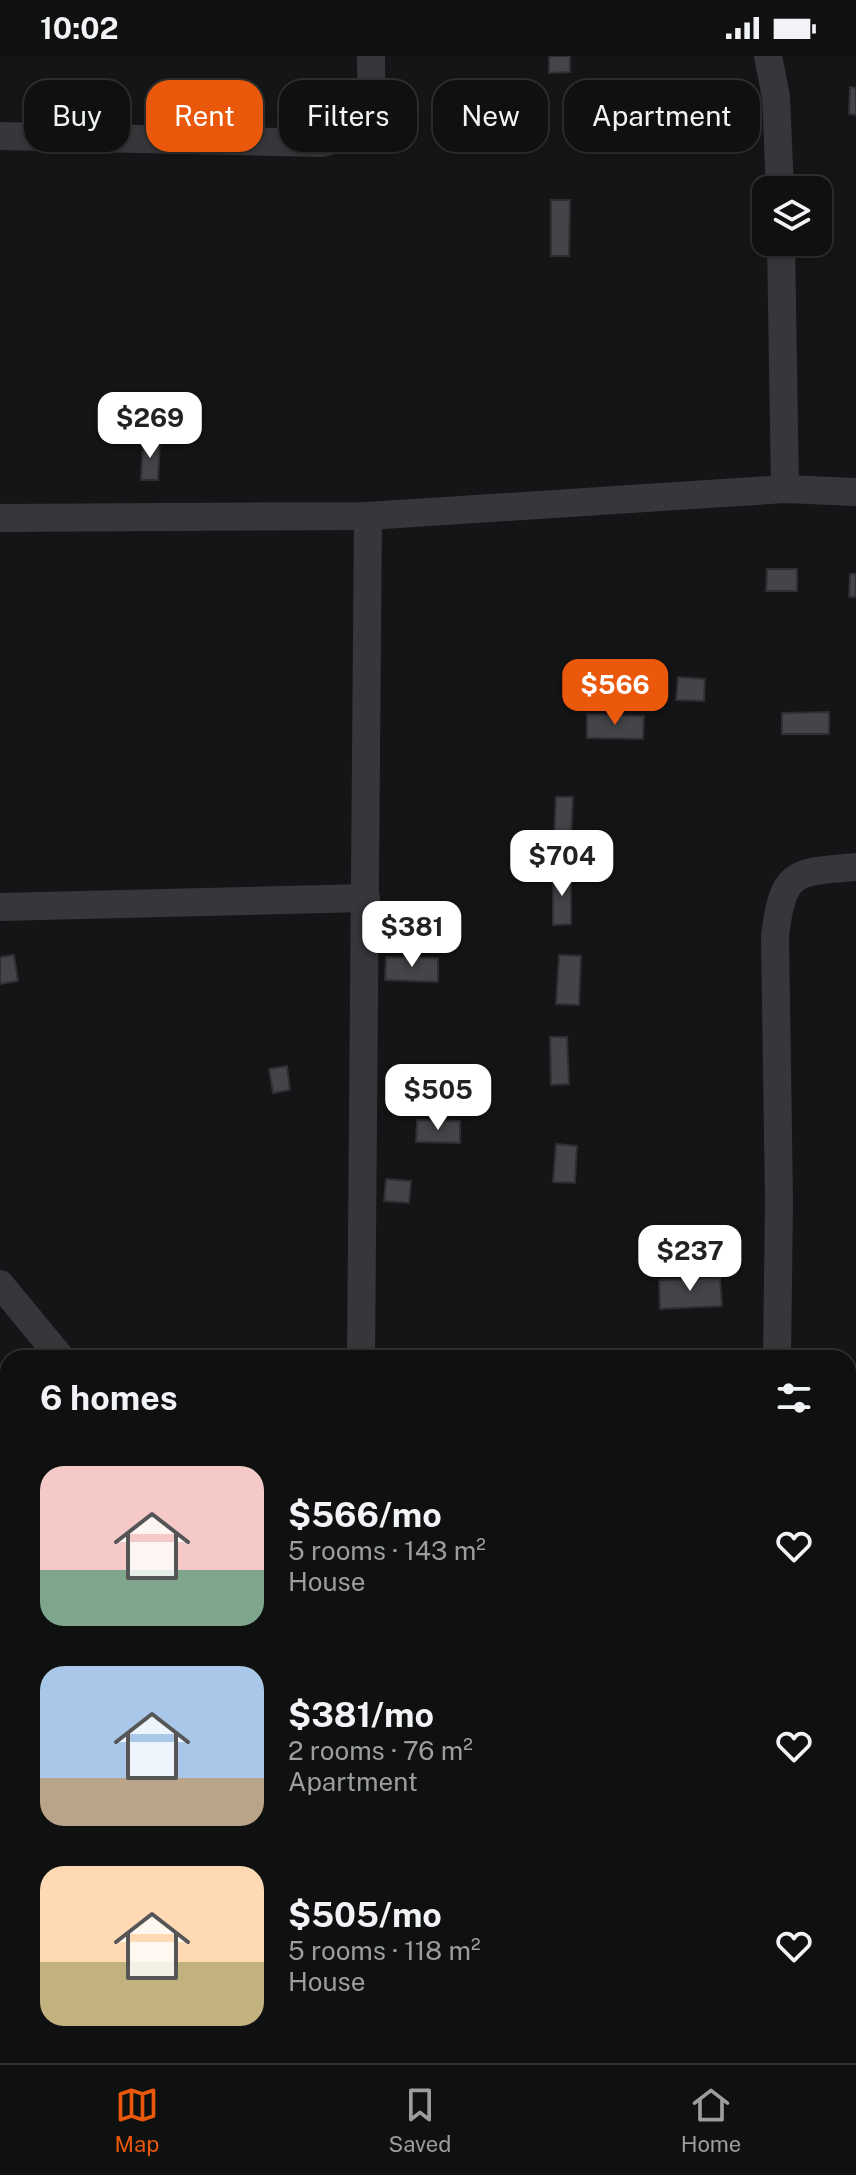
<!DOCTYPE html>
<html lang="en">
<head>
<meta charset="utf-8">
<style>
  :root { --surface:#0f1010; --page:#1d1e1e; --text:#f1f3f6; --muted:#9b9d9f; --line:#2f3030; --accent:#ea580c }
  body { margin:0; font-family:"Public Sans",sans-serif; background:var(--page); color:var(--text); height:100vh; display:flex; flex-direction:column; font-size:30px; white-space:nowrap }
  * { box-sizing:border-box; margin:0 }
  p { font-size:26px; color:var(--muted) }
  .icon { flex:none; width:44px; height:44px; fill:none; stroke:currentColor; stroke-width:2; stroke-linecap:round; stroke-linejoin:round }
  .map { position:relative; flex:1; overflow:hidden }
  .panel { position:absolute; left:0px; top:1294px; width:856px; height:714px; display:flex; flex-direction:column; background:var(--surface); border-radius:24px 24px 0 0; box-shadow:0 2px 6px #0004,0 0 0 2px var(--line) }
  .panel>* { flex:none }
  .hud { position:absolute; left:24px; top:24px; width:808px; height:72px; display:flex; gap:16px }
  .controls { position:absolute; left:752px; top:120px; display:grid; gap:16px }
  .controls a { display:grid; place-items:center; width:80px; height:80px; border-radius:16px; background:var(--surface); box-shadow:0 2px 6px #0004,0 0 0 2px var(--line); font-size:40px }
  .price { position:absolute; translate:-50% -68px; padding:0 18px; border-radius:16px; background:#fff; color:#222; font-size:26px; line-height:52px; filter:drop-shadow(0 2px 4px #0008) }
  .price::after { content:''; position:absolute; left:50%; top:48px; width:24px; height:18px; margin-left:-12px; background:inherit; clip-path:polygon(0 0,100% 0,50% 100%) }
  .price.selected { background:var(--accent); color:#fff }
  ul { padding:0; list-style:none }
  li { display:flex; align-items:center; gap:24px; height:200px; padding:0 40px }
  li span { display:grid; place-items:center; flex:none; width:224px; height:160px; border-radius:24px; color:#555 }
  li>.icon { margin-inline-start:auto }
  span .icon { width:96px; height:96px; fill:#fffc; stroke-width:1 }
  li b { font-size:34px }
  h2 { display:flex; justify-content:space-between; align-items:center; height:96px; padding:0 40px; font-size:34px }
  .chip { padding:0 28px; border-radius:24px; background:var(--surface); box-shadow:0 2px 6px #0004,0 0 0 2px var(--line); font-size:28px; line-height:72px }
  .chip.selected { background:var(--accent); color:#fff }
  .status { display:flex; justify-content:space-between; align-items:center; height:56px; padding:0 40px; background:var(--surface); direction:ltr }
  .status svg { height:22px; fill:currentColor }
  .tabs { display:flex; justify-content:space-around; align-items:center; height:112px; border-top:2px solid var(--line); background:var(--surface); font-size:22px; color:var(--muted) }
  .tabs a { display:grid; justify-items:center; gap:4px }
  .tabs .selected { color:var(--accent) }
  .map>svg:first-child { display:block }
  .building { fill:#444548; stroke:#2f2f32; stroke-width:2 }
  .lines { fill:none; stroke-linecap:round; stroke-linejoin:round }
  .minor { stroke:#36373a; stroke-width:28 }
</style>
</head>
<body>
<div class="status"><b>10:02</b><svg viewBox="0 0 49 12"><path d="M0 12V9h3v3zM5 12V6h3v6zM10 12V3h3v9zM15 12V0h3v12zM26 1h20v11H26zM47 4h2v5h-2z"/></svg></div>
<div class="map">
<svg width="856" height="2007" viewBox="0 0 856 2007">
  <rect width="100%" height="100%" fill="#141516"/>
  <g class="building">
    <polygon points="549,0 570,0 570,16 549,17"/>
    <polygon points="850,31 856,32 856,59 849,58"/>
    <polygon points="551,144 570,144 569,200 551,200"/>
    <polygon points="143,385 160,385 158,424 141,424"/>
    <polygon points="767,513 797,513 797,535 766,535"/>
    <polygon points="850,518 856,518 856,541 849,541"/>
    <polygon points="678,621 705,623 704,645 676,644"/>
    <polygon points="829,656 829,678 782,678 782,657"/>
    <polygon points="587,658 644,660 643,683 587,682"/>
    <polygon points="556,741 573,741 571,781 554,780"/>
    <polygon points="553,816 571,816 571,868 553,869"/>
    <polygon points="14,899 18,925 0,928 0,901"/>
    <polygon points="559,899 581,900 579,949 556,948"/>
    <polygon points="386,901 438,902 438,926 385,924"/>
    <polygon points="550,981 567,981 569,1028 551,1029"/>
    <polygon points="287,1010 290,1034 273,1037 269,1013"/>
    <polygon points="417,1037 456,1037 455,1058 417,1057"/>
    <polygon points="417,1064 460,1065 460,1087 416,1086"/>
    <polygon points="556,1088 577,1090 575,1127 553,1126"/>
    <polygon points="386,1123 411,1125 409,1147 384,1145"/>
    <polygon points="720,1222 722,1250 660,1253 659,1224"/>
  </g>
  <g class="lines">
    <g class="minor">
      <polyline points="768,0 776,41 780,134"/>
      <path d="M0,80L322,87C377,74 371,49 371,0"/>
      <polyline points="781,186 785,433"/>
      <polyline points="0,462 368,460 785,433 856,436"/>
      <polyline points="0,851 366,842"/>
      <polyline points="0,1228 61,1302"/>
      <polyline points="361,1302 368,460"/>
      <path d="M777,1302L779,1145L775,880C783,814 794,816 856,811"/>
      <polyline points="848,1608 856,1608"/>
      <polyline points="848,1943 856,1943"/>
      <polyline points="366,2000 366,2007"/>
      <polyline points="777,2007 778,2000"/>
    </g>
  </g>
</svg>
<div class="controls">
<a><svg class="icon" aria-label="layers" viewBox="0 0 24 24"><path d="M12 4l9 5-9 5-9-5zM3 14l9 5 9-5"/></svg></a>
</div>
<b class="price" style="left:150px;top:404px">$269</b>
<b class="price selected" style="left:615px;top:671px">$566</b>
<b class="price" style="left:562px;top:842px">$704</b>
<b class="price" style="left:412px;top:913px">$381</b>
<b class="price" style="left:438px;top:1076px">$505</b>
<b class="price" style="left:690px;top:1237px">$237</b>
<div class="hud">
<a class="chip">Buy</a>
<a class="chip selected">Rent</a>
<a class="chip">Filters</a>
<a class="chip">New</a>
<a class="chip">Apartment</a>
</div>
<section class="panel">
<h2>6 homes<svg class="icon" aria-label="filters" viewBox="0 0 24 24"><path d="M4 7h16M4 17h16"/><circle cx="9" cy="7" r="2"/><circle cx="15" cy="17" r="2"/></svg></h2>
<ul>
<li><span style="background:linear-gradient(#f6c9c9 65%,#7fa58c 0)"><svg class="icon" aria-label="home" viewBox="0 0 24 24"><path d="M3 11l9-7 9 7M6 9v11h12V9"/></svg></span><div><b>$566/mo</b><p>5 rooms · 143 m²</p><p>House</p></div><svg class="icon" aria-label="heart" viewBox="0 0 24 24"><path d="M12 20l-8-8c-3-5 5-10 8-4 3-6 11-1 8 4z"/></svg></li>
<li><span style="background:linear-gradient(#a9c7e8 70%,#b9a48a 0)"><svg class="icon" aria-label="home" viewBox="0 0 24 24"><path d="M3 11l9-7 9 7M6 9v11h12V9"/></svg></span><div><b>$381/mo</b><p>2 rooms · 76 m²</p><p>Apartment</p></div><svg class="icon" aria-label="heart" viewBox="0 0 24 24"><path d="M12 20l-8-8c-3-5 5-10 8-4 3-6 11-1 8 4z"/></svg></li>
<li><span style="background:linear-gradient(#ffd9b3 60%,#c2b280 0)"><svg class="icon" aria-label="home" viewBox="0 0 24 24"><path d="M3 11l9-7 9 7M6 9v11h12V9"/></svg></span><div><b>$505/mo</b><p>5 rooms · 118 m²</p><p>House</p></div><svg class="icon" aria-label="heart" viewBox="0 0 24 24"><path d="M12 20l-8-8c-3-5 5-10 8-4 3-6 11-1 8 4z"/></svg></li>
</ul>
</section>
</div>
<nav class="tabs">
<a class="selected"><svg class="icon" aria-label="map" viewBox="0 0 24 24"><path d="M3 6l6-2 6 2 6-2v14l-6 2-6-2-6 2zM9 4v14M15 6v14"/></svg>Map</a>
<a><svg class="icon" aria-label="saved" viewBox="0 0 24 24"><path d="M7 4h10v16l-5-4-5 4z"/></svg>Saved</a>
<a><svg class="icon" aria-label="home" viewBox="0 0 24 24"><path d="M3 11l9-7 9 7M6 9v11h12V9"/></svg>Home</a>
</nav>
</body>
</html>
